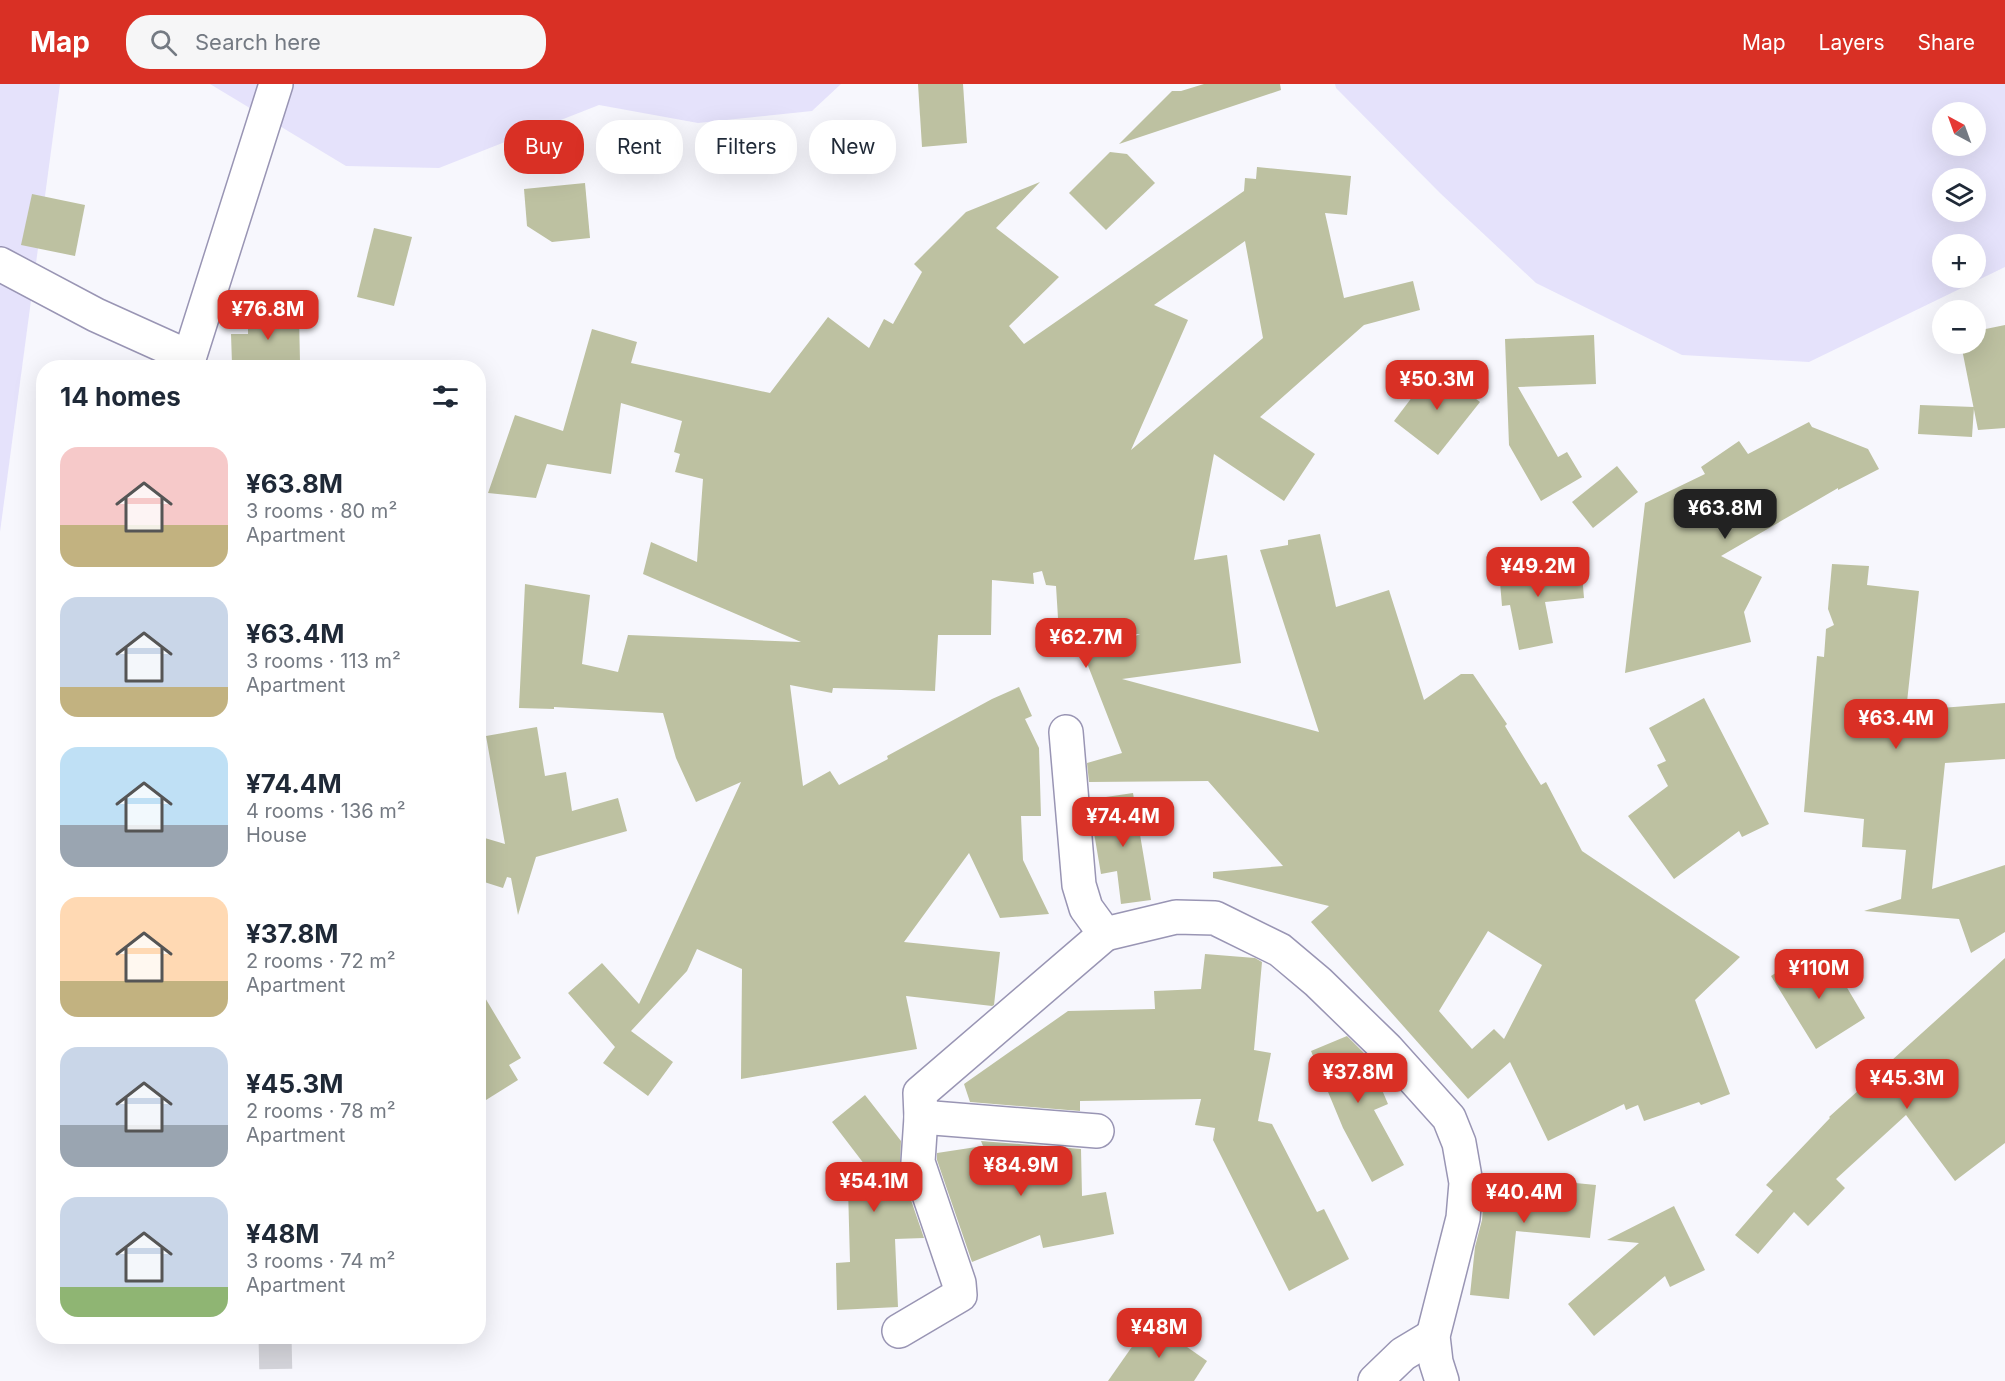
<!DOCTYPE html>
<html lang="en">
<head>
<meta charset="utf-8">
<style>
  :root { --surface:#fff; --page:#f6f6f7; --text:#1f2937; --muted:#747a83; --accent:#d93025 }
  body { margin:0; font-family:Inter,sans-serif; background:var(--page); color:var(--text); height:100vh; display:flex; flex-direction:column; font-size:22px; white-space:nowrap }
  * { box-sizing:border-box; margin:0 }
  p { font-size:20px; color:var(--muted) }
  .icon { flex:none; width:33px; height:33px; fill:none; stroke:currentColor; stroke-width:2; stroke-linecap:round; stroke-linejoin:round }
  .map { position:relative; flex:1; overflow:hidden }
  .details { position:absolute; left:36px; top:276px; width:450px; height:984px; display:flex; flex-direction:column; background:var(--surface); border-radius:24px; box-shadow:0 6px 24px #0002 }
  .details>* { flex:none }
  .guide { position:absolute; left:504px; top:36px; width:570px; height:54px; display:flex; gap:12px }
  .needle { width:39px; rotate:319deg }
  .controls { position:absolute; left:1932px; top:18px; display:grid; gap:12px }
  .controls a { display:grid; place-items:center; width:54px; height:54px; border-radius:50%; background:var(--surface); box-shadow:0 6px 24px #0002; font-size:30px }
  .price { position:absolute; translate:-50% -51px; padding:0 14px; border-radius:12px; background:var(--accent); color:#fff; font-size:20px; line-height:39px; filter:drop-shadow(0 2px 3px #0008) }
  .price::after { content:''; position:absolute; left:50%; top:36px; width:18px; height:14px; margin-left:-9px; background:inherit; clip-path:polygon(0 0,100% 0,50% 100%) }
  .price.current { background:#222; color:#fff }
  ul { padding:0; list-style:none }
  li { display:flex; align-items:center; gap:18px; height:150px; padding:0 24px }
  li span { display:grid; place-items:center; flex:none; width:168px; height:120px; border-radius:18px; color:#555 }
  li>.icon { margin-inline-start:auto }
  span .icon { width:72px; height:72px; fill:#fffc; stroke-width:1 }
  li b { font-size:26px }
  h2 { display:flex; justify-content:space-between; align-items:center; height:72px; padding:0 24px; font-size:26px }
  .chip { padding:0 21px; border-radius:24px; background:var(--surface); box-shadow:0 6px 24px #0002; font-size:21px; line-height:54px }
  .chip.current { background:var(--accent); color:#fff }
  header { display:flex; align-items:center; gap:36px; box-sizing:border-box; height:84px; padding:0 30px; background:var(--accent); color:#fff }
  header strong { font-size:28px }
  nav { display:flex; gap:33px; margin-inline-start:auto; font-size:21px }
  .search { width:420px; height:54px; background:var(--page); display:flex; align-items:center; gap:15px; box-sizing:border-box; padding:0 21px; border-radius:24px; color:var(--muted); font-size:22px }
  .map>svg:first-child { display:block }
  .green { fill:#e5e2fb; fill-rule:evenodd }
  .building { fill:#bdc1a1; fill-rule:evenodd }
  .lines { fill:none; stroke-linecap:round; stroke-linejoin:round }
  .secondary-tunnel { stroke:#d4d4da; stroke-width:33; stroke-dasharray:33 16; stroke-linecap:butt }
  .street-casing { stroke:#9995b4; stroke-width:36 }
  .secondary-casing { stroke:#9995b4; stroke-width:36 }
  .street { stroke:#fff; stroke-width:33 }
  .secondary { stroke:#fff; stroke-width:33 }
</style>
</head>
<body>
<header>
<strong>Map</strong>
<div class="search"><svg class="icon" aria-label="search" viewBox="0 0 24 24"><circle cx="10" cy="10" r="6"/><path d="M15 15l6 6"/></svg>Search here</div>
<nav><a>Map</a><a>Layers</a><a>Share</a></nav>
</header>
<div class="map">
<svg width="2005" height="1297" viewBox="0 0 2005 1297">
  <rect width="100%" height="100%" fill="#f7f7fd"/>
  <g class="green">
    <polygon points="0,0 60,0 0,448"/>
    <polygon points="210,0 841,0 812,27 698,39 599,21 439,84 346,82"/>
    <path d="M1335,0H2005V183L1809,278L1682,271L1536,199L1440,109L1336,4ZM1942,28H1976V62H1942ZM1942,94H1976V128H1942ZM1976,160V194H1942V160Z"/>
  </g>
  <g class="building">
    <polygon points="918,0 963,0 967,59 922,63"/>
    <polygon points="1204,0 1280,0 1281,6 1119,60 1172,7 1181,7"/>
    <polygon points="1110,68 1127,70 1155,99 1106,146 1069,109"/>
    <path d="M1257,83L1351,92L1347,131L1325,129L1344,214L1413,197L1420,226L1364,241L1260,333L1315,370L1284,417L1214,370L1194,476L1227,471L1241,579L1122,595L1319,648L1260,466L1288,461V456L1320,450L1336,523L1389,506L1424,616L1461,590H1473L1507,640L1505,642L1541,701L1546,698L1582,767L1740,873L1695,916L1730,1010L1701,1021L1699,1018L1644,1037L1638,1021L1626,1026L1624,1020L1548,1057L1510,978L1468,1015L1311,838L1329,822L1213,794V788L1283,782L1208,697L1089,698L1087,679L1122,669L1085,574L1140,550H1059L1056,502L1046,501L1042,487L1033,489L1034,500L992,496L991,551H938L935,607L833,604L832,609L790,601L803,702L830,687L839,701L888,675L887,672L992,615L1019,603L1032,632L1025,635L1039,664L1041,732H1021L1023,776L1049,830L1000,834L969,769L904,858L1000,868L994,921L992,922L906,912L917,965L741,995L742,885L697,865L687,887L631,947L673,978L648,1012L603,979L615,963L568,909L602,879L639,920L741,698L696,718L676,674L663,629L554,623V625L519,624L525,500L590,511L582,580L618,588L628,551L801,558L643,490L651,458L697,478L703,395L675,388L680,370L674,368L682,337L621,319L611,390L547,380L536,414L488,409L515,331L563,347L592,245L637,258L631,279L770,309L828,233L869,264L884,235L893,240L922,188L914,180L966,128L1040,98L996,144L1059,193L1009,242L1024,260L1244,107L1245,94L1256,95ZM1245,157L1263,254L1131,366L1188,236L1154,221ZM1488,847L1542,881L1504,955L1494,945L1472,965L1439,927Z"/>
    <polygon points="585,99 590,154 552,158 527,142 524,105"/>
    <polygon points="32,110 85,121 75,172 21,161"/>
    <polygon points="374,144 412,153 394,222 357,213"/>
    <polygon points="299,232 300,278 232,280 231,250 248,250 248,234"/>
    <polygon points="2005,241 2005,344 1978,346 1961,260 1976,260 1976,247"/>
    <polygon points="1594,251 1596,300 1518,303 1558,373 1567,368 1582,393 1541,417 1509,361 1505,255"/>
    <polygon points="1435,283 1480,318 1438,371 1394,337"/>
    <polygon points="1920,321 1974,323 1972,353 1918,350"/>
    <polygon points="1809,338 1812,343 1868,365 1879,385 1838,406 1838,404 1721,472 1762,493 1744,528 1751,558 1625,589 1645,419 1705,390 1701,383 1739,357 1748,370"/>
    <polygon points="1617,382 1638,408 1593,444 1572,418"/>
    <polygon points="1581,478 1584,514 1545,518 1553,559 1519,566 1510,521 1502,522 1499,486"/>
    <polygon points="1832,480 1869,482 1867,501 1919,507 1907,618 1928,616 1928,625 2005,619 2005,675 1945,679 1932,805 2005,781 2005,848 1971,869 1959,835 1864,827 1901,815 1906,766 1862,763 1864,735 1804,728 1817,572 1824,573 1826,545 1834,541 1828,525"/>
    <polygon points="1704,614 1769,740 1742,753 1739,747 1674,795 1628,732 1668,702 1657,681 1666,677 1649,644"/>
    <polygon points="537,643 545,692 566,688 572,727 618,714 627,747 536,773 518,831 511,794 507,793 503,804 478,796 478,752 505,760 486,652"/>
    <polygon points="1133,709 1151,816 1121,820 1117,787 1101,790 1092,737 1109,734 1106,713"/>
    <polygon points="1205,870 1255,874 1262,878 1254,966 1271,969 1258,1037 1272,1040 1317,1128 1324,1125 1349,1175 1289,1207 1213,1056 1215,1044 1195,1041 1201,1015 1080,1017 1080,1027 970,1018 964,1000 1068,927 1155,925 1154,907 1201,905"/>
    <polygon points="2005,874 2005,1059 1955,1097 1906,1031 1836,1095 1845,1104 1808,1142 1794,1128 1758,1170 1735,1151 1773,1107 1766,1101 1830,1034 1829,1033"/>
    <polygon points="1798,875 1807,889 1830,875 1865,934 1816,965 1771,892"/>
    <polygon points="478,902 521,974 509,981 518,996 478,1021"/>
    <polygon points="1347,952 1368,973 1388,1020 1374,1026 1404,1081 1372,1098 1343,1044 1311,967"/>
    <polygon points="865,1011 901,1057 900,1084 924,1154 895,1155 898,1223 837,1226 836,1179 850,1178 848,1104 881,1102 832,1038"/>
    <polygon points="981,1057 1081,1065 1082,1112 1106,1108 1114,1150 1043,1164 1040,1151 972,1178 937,1076 937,1069 983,1062"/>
    <polygon points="1483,1090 1596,1101 1590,1154 1516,1147 1509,1215 1470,1211 1475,1163 1482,1136 1485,1101"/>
    <polygon points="1674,1122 1705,1186 1670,1203 1665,1192 1594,1252 1568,1220 1639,1159 1607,1156"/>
    <polygon points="1150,1237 1207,1277 1194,1297 1108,1297"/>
  </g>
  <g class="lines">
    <polyline class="secondary-tunnel" points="275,1252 276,1297"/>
    <g class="street-casing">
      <g id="street">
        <polyline points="0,180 96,231 189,273"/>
        <polyline points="1066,648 1079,801 1086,824 1105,850 1176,833 1215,834 1280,866 1318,898 1387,965 1449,1034 1459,1059 1466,1099 1463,1134 1433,1252 1436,1278 1442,1297"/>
        <polyline points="1097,1047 921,1033 920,1009 1105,850"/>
        <polyline points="899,1247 960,1211 959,1199 918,1078 921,1033"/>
        <polyline points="1375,1297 1403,1270 1433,1252"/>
      </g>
    </g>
    <g class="secondary-casing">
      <polyline id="secondary" points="186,284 276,0"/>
    </g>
    <use href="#street" class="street"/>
    <use href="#secondary" class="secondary"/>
  </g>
</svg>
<div class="controls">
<a><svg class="needle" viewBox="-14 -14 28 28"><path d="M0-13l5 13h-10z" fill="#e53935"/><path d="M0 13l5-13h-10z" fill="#747a83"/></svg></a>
<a><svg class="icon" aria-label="layers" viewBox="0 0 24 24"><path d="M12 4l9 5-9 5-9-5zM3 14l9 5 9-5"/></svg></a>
<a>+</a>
<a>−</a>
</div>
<b class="price" style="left:268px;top:257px">¥76.8M</b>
<b class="price" style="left:1437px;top:327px">¥50.3M</b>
<b class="price current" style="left:1725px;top:456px">¥63.8M</b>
<b class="price" style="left:1538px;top:514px">¥49.2M</b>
<b class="price" style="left:1086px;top:585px">¥62.7M</b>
<b class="price" style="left:1896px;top:666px">¥63.4M</b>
<b class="price" style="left:1123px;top:764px">¥74.4M</b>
<b class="price" style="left:1819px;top:916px">¥110M</b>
<b class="price" style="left:1358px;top:1020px">¥37.8M</b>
<b class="price" style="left:1907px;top:1026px">¥45.3M</b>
<b class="price" style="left:1021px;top:1113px">¥84.9M</b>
<b class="price" style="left:874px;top:1129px">¥54.1M</b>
<b class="price" style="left:1524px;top:1140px">¥40.4M</b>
<b class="price" style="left:1159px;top:1275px">¥48M</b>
<div class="guide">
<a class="chip current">Buy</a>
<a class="chip">Rent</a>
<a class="chip">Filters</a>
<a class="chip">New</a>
</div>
<section class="details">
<h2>14 homes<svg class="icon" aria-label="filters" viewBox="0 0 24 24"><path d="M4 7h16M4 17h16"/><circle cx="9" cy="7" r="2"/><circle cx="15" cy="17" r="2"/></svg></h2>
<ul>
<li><span style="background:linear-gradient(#f6c9c9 65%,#c2b280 0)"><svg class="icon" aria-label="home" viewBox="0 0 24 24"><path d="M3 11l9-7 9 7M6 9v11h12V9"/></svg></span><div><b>¥63.8M</b><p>3 rooms · 80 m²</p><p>Apartment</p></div></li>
<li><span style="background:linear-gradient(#c9d6e8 75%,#c2b280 0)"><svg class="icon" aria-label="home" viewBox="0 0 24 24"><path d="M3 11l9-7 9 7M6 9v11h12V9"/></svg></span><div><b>¥63.4M</b><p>3 rooms · 113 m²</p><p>Apartment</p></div></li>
<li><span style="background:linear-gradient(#bfe0f5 65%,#9aa5b1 0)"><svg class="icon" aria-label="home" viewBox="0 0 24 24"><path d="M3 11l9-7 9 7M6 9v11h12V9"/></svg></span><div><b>¥74.4M</b><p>4 rooms · 136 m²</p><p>House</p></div></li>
<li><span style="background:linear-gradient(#ffd9b3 70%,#c2b280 0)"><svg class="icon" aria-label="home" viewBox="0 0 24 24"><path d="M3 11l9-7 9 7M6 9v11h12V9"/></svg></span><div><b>¥37.8M</b><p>2 rooms · 72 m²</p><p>Apartment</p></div></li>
<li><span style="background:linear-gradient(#c9d6e8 65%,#9aa5b1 0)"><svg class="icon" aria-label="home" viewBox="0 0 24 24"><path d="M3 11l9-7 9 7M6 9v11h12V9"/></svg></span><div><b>¥45.3M</b><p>2 rooms · 78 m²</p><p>Apartment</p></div></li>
<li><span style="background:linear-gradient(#c9d6e8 75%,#8fb573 0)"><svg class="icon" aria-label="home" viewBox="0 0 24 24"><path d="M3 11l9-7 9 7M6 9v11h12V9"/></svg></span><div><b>¥48M</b><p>3 rooms · 74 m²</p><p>Apartment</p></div></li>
</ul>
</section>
</div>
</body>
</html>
